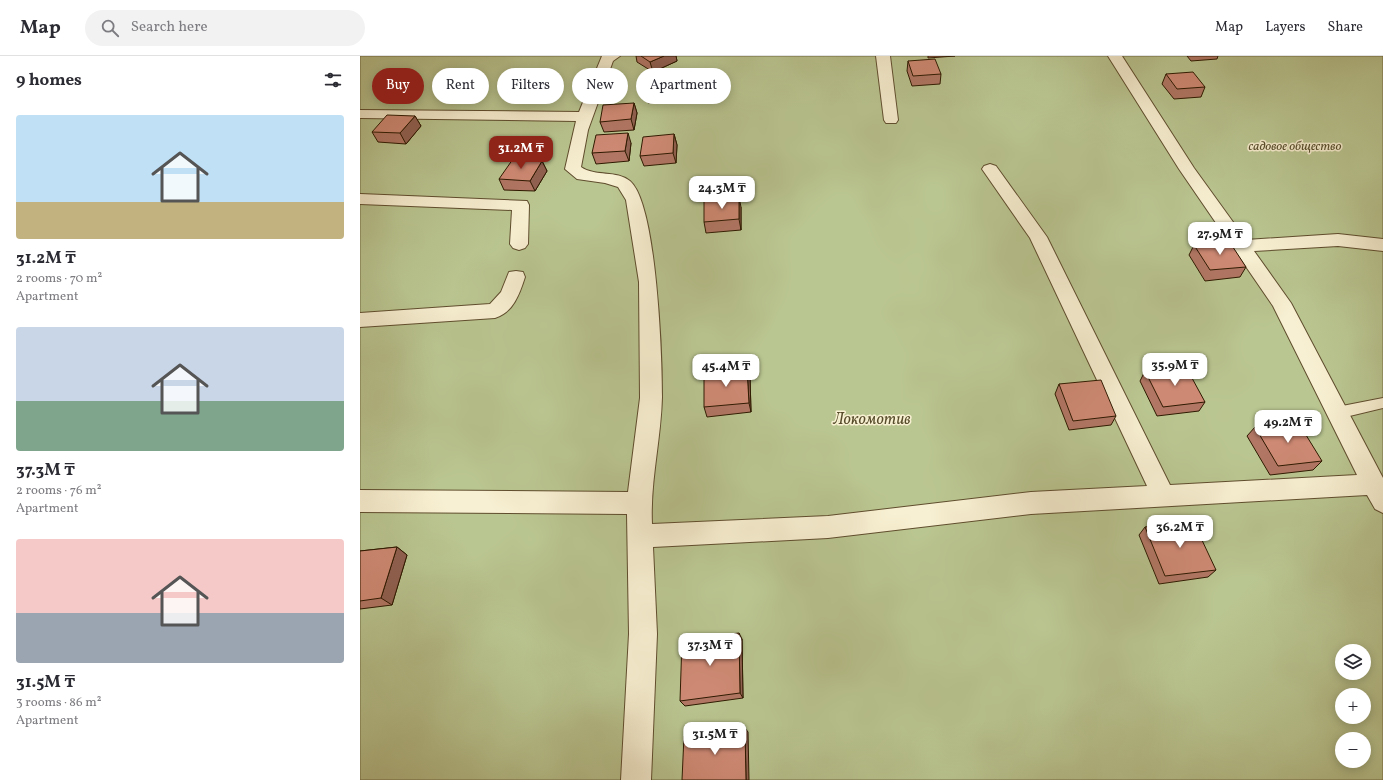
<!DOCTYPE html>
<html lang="en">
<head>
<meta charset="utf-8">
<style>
  :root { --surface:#fff; --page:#f2f2f3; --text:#2b2b33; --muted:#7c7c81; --line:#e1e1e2; --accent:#8f2418 }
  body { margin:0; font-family:Vollkorn,serif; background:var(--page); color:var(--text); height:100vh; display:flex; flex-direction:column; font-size:15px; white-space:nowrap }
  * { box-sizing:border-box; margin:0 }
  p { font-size:13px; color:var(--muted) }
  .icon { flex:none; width:22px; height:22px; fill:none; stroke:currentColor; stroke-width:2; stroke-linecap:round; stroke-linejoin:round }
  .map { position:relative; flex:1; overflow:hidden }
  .details { display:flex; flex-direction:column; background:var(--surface); width:360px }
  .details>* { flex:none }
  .hud { position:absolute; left:12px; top:12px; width:380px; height:36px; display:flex; gap:8px }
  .tools { position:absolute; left:975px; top:588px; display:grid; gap:8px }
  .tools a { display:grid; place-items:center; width:36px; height:36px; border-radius:50%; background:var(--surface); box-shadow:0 2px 10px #0003; font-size:20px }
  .price { position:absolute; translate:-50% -34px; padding:0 9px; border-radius:8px; background:#fff; color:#222; font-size:13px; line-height:26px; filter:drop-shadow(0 1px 2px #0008) }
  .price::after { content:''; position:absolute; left:50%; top:24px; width:12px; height:9px; margin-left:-6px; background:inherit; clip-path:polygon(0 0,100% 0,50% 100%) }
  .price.current { background:var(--accent); color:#fff }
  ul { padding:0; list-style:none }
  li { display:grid; align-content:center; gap:8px; height:212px; padding:0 16px }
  li span { display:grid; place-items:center; height:124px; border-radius:4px; color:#555 }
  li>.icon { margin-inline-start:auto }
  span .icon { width:72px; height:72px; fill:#fffc; stroke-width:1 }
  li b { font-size:17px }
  h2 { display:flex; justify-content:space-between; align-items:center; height:48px; padding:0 16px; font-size:17px }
  .tag { padding:0 14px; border-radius:18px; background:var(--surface); box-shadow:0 2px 10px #0003; font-size:14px; line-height:36px }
  .tag.current { background:var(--accent); color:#fff }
  header { display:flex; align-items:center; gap:24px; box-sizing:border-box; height:56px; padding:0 20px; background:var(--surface); border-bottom:1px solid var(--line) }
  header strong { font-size:19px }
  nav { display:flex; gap:22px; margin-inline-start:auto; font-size:14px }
  .search { width:280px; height:36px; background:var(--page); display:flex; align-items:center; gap:10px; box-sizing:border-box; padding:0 14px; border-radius:22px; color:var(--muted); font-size:15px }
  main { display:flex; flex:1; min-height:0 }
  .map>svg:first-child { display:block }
  .green { fill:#bac691; stroke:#747048; fill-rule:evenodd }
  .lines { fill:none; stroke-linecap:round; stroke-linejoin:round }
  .lane-casing { stroke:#5f4d2e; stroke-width:2 }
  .street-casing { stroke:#5f4d2e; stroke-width:2 }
  .lane { fill:#f8f0d2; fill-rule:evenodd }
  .street { fill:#f8f0d2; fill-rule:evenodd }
  .wall { fill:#b27765; stroke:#2d1900 }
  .shaded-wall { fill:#916152; stroke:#2d1900 }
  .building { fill:#cf8a75; stroke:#2d1900 }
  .labels { text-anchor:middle; stroke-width:3; stroke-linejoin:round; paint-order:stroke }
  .far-park-label { font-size:13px; font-style:italic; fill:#574d2c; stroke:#f8f0d2 }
  .park-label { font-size:16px; font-style:italic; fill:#574d2c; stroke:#f8f0d2 }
</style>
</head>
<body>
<header>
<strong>Map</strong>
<div class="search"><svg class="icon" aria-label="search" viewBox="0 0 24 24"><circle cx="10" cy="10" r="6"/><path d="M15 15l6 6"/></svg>Search here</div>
<nav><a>Map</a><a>Layers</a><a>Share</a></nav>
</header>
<main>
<section class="details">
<h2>9 homes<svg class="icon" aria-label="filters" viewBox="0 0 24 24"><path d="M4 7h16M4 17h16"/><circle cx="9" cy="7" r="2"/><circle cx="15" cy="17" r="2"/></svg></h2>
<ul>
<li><span style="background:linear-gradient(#bfe0f5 70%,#c2b280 0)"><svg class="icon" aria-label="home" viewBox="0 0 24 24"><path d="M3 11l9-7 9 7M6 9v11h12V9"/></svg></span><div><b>31.2M ₸</b><p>2 rooms · 70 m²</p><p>Apartment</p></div></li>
<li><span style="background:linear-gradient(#c9d6e8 60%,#7fa58c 0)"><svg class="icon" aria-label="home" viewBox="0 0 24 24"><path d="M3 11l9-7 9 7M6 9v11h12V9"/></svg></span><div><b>37.3M ₸</b><p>2 rooms · 76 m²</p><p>Apartment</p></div></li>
<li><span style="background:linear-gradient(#f6c9c9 60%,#9aa5b1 0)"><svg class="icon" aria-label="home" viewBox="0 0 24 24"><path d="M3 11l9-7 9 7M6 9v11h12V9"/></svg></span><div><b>31.5M ₸</b><p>3 rooms · 86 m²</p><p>Apartment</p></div></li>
</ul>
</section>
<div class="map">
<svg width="1023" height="724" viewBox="0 0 1023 724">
  <rect width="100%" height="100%" fill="#f5e8b9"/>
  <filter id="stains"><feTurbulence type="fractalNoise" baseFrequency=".005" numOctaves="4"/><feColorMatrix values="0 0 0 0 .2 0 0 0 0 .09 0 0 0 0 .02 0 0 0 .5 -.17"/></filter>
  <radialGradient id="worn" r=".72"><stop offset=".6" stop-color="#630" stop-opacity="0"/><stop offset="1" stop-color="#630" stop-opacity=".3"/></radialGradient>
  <path class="green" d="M0,0H1023V724H0ZM982,595H1004V617H982ZM982,639H1004V661H982ZM982,683H1004V705H982Z"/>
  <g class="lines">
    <g class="lane-casing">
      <polygon id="lane" points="1023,342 1023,352 977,363 972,361 970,357 972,353 977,351"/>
    </g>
    <g class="street-casing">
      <g id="street">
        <path d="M242,0H260L253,5L228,74L221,111C235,121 257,114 270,125C297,148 302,302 302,341C301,384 290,425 292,468L468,460L671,436L787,430L670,182L622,113L624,110L630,108L636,110L687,181L810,429L997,419L913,250L819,113L748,0H762L834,112L886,184L978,178L1023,183V195L978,190L894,195L931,247L1023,422V457L1015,453L1007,439L671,458L468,482L293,491L297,578L291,724H261L269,578L267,458L0,456V434L268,436L280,342L279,226L266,144L258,131L245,127L217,123L205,113L216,65L0,62V54L219,56Z"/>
        <polygon points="516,0 530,0 538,64 536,67 526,67 524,64"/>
        <polygon points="0,138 167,145 169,149 168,188 165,192 159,194 153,192 150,188 152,154 0,148"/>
        <path d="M156,215L163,216L165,221C160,237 153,257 135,262L0,271V257L130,248L141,236L149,216Z"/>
      </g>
    </g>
    <use href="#lane" class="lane"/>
    <use href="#street" class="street"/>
  </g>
  <g class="wall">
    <polygon points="276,0 316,0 317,5 293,16 277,6"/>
    <polygon points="568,0 595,0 568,2"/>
    <polygon points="827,0 858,0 857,3 831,5"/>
    <polygon points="548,5 581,18 580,28 552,30 547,15"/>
    <polygon points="806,18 845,31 841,41 814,43 802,28"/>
    <polygon points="316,20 319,30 318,45 288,47 285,37"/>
    <polygon points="274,47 277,57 274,74 244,76 240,66"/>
    <polygon points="55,60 61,70 46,88 18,86 12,76"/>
    <polygon points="314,78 317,89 316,107 284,110 280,100"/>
    <polygon points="271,87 269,105 236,108 232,97"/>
    <polygon points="182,105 187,115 175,135 144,134 139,123"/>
    <polygon points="381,151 381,174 346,177 344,166"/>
    <polygon points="834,189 886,211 880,221 845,225 829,199"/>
    <polygon points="785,315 845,346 839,355 797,360 780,325"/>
    <polygon points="390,321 391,356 347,361 344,351"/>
    <polygon points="699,328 756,360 751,369 709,374 695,338"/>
    <polygon points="895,371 962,405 953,414 910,419 887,380"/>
    <polygon points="785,471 856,514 848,521 799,528 779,479"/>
    <polygon points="37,491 47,499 32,549 0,553 0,495"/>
    <polygon points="382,583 383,642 325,650 320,645"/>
  </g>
  <g class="shaded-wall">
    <polygon points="304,0 316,0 317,5 293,16 290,6"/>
    <polygon points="316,20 319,30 318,45 315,35"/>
    <polygon points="274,47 277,57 274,74 271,63"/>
    <polygon points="55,60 61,70 46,88 40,77"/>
    <polygon points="268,77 271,87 269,105 265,95"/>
    <polygon points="314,78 317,89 316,107 313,97"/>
    <polygon points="182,105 187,115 175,135 170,125"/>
    <polygon points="379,141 381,151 381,174 379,163"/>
    <polygon points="387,312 390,321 391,356 389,347"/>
    <polygon points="37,491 47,499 32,549 21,542"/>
    <polygon points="379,577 382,583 383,642 380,637"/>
    <polygon points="385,672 388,676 389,724 386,724"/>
  </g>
  <g class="building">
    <polygon points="281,0 304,0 290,6"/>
    <polygon points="575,3 581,18 553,20 548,5"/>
    <polygon points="833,16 845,31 817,33 806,18"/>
    <polygon points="316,20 315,35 285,37 287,22"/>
    <polygon points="274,47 271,63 240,66 243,49"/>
    <polygon points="27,59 55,60 40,77 12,76"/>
    <polygon points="268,77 265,95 232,97 236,79"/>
    <polygon points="314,78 313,97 280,100 283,81"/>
    <polygon points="153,103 182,105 170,125 139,123"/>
    <polygon points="379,141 379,163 344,166 344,144"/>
    <polygon points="869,185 886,211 850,214 834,189"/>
    <polygon points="826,311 845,346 803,351 785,315"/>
    <polygon points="387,312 389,347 344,351 344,316"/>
    <polygon points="741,324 756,360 713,365 699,328"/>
    <polygon points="938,366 962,405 918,410 895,371"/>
    <polygon points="833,465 856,514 805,520 785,471"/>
    <polygon points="37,491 21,542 0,545 0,495"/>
    <polygon points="379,577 380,637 320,645 322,584"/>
    <polygon points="385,672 386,724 322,724 324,680"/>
  </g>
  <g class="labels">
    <g class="far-park-label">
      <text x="935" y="94">садовое общество</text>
    </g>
    <g class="park-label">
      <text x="512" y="368">Локомотив</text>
    </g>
  </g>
  <rect width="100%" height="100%" filter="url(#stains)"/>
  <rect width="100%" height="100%" fill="url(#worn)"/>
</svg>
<div class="tools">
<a><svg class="icon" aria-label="layers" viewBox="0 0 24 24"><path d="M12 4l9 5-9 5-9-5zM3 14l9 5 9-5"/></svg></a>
<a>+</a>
<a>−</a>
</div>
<b class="price current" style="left:161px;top:114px">31.2M ₸</b>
<b class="price" style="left:362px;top:154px">24.3M ₸</b>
<b class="price" style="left:860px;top:200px">27.9M ₸</b>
<b class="price" style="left:815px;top:331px">35.9M ₸</b>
<b class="price" style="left:366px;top:332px">45.4M ₸</b>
<b class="price" style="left:928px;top:388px">49.2M ₸</b>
<b class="price" style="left:820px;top:493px">36.2M ₸</b>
<b class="price" style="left:350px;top:611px">37.3M ₸</b>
<b class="price" style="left:355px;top:700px">31.5M ₸</b>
<div class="hud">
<a class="tag current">Buy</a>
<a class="tag">Rent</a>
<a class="tag">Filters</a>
<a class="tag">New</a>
<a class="tag">Apartment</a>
</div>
</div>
</main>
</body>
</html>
